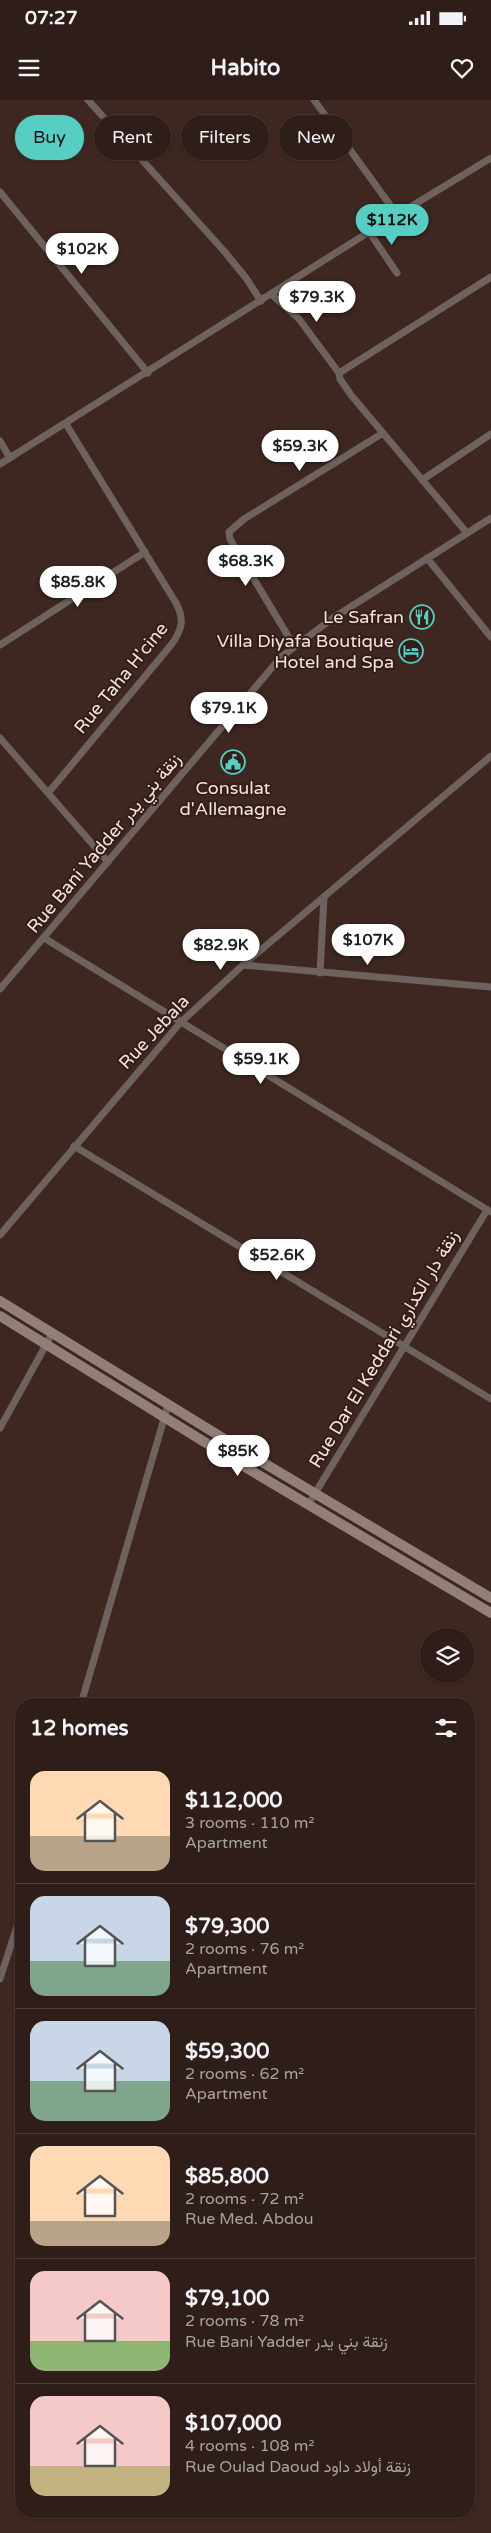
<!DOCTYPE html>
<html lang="en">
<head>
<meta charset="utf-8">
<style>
  :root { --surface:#2e1d18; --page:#362621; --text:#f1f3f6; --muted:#a7a2a2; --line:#493b37; --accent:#56cec3 }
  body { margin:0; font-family:"Varela Round",Vazirmatn,sans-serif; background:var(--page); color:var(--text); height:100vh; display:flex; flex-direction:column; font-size:19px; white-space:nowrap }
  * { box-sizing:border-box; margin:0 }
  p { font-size:16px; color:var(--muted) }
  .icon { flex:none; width:28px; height:28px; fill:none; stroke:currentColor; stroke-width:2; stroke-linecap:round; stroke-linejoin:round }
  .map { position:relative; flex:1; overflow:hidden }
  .panel { position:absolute; left:15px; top:1598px; width:460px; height:820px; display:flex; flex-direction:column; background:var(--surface); border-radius:20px; box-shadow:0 1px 4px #0004,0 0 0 1px var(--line) }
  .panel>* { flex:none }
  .hud { position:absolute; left:15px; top:15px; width:461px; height:45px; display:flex; gap:10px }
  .tools { position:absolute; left:420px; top:1528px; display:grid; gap:10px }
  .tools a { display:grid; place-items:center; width:55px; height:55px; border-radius:50%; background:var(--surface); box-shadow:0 1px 4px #0004,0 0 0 1px var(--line); font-size:25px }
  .price { position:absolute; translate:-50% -42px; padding:0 11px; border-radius:18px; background:#fff; color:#222; font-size:16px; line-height:32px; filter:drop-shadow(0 1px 2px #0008) }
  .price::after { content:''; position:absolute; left:50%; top:30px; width:15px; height:11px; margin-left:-8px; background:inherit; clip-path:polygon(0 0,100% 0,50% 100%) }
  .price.on { background:var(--accent); color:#111 }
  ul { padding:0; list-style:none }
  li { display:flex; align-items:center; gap:15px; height:125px; padding:0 15px }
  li+li { border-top:1px solid var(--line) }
  li span { display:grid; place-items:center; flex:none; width:140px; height:100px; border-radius:15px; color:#555 }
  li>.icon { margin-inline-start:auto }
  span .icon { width:60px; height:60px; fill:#fffc; stroke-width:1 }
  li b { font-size:21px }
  h2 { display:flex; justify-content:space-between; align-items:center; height:60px; padding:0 15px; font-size:21px }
  .tag { padding:0 18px; border-radius:22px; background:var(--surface); box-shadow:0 1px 4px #0004,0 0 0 1px var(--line); font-size:18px; line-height:45px }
  .tag.on { background:var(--accent); color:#111 }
  .status { display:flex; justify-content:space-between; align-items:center; height:35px; padding:0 25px; background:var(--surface); direction:ltr }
  .status svg { height:14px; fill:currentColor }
  header { display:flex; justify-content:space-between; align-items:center; height:65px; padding:0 15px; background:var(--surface); font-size:22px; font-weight:700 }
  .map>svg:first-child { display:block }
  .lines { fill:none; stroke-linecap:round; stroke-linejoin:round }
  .street { stroke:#6e625e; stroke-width:7 }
  .secondary { stroke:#927f79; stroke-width:10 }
  .labels { text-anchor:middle; stroke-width:4; stroke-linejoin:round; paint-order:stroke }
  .poi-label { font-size:18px; fill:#f2e3de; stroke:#331d17; text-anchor:end }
  .street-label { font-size:18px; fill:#f2e3de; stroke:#331d17 }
</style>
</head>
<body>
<div class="status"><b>07:27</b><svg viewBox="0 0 49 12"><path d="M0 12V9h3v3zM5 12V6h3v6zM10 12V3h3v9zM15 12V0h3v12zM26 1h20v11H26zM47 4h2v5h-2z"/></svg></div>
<header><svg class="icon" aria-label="menu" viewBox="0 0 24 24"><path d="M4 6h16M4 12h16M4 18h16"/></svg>Habito<svg class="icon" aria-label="heart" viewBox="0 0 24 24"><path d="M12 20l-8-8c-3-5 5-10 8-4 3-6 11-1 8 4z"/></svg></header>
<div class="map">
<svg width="491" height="2433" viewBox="0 0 491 2433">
  <rect width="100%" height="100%" fill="#3e2720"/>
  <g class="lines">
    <g class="street">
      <polyline points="88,0 224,151 246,178 261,201"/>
      <polyline points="314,0 398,116"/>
      <polyline points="0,92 148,273"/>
      <polyline points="369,132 397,173"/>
      <polyline points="271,194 299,219 339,273 340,279 351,295 467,433"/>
      <polyline points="339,273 491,177"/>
      <polyline points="0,341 10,358"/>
      <polyline points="0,364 369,132 491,58"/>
      <polyline points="422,380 491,334"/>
      <polyline points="427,458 491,537"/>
      <polyline points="0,545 145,452"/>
      <polyline points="294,546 230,439 229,432 244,419 383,333"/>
      <polyline points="0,638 108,762"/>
      <path d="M49,692L171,545C182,530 185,520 176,503L66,324"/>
      <polyline points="44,838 491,1112"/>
      <polyline points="243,865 491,887"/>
      <polyline points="320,873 324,797"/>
      <polyline points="0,889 281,557 333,518 491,418"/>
      <polyline points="74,1046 491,1299"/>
      <polyline points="0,1135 180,923 243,865 491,656"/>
      <polyline points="0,1328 52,1234"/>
      <polyline points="308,1405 487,1110"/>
      <polyline points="81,1604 168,1305"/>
      <polyline points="0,1879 21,1814"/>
    </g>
    <g class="secondary">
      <polyline points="0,1201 252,1356 491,1498"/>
      <polyline points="0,1216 245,1367 491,1513"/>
    </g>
  </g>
  <defs>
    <g id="restaurant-ring" transform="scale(1.25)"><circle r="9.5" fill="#331d17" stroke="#56cec3" stroke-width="1.5"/><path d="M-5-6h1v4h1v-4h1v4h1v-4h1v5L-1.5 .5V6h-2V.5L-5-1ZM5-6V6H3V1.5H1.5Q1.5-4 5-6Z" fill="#56cec3"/></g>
    <g id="hotel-ring" transform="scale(1.25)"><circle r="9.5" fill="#331d17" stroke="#56cec3" stroke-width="1.5"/><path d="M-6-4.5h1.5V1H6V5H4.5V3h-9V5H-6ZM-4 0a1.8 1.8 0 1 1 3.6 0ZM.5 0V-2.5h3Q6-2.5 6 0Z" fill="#56cec3"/></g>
    <g id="civic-ring" transform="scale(1.25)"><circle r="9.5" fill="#331d17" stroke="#56cec3" stroke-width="1.5"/><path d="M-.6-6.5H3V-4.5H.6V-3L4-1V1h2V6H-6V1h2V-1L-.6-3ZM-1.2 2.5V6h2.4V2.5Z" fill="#56cec3"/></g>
  </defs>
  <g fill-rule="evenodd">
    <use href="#restaurant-ring" x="422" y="517"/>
    <use href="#hotel-ring" x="411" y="551"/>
    <use href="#civic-ring" x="233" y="662"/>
  </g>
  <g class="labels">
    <g class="poi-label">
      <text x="404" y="523">Le Safran</text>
      <text x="394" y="547">Villa Diyafa Boutique<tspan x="394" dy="21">Hotel and Spa</tspan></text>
      <text x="233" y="694" text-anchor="middle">Consulat<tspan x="233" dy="21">d'Allemagne</tspan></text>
    </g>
    <g class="street-label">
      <text transform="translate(121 578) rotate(-51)" y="6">Rue Taha H'cine</text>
      <text transform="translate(104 743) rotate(-50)" y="6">Rue Bani Yadder زنقة بني يدر</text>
      <text transform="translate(154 932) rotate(-47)" y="6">Rue Jebala</text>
      <text transform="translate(384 1249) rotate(-59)" y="6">Rue Dar El Keddari زنقة دار الكداري</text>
    </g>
  </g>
</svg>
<div class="tools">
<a><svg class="icon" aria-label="layers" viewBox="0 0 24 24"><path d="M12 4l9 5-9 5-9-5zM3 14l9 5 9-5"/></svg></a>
</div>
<b class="price on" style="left:392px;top:146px">$112K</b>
<b class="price" style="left:82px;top:175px">$102K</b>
<b class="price" style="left:317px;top:223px">$79.3K</b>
<b class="price" style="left:300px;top:372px">$59.3K</b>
<b class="price" style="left:246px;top:487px">$68.3K</b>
<b class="price" style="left:78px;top:508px">$85.8K</b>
<b class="price" style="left:229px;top:634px">$79.1K</b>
<b class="price" style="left:368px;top:866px">$107K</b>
<b class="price" style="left:221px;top:871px">$82.9K</b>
<b class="price" style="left:261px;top:985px">$59.1K</b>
<b class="price" style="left:277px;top:1181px">$52.6K</b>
<b class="price" style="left:238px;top:1377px">$85K</b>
<div class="hud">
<a class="tag on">Buy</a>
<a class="tag">Rent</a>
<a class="tag">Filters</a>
<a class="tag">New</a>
</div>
<section class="panel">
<h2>12 homes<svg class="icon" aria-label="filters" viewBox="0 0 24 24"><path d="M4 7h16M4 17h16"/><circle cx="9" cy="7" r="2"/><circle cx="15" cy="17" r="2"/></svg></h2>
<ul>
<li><span style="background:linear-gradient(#ffd9b3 65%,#b9a48a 0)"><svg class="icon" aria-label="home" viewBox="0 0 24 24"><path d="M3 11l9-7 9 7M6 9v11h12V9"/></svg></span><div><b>$112,000</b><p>3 rooms · 110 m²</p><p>Apartment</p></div></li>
<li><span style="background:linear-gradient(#c9d6e8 65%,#7fa58c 0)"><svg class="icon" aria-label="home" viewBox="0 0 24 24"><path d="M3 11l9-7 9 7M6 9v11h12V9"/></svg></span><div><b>$79,300</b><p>2 rooms · 76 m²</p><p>Apartment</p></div></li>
<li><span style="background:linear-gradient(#c9d6e8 60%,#7fa58c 0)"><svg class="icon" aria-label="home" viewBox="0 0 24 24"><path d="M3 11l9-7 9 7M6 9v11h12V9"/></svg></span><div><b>$59,300</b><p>2 rooms · 62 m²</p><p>Apartment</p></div></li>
<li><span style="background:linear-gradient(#ffd9b3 75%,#b9a48a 0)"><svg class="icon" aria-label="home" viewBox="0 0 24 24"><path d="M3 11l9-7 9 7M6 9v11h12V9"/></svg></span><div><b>$85,800</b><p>2 rooms · 72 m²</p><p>Rue Med. Abdou</p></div></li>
<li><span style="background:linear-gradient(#f6c9c9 70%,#8fb573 0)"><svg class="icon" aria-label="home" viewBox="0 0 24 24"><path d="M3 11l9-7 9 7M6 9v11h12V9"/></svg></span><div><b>$79,100</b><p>2 rooms · 78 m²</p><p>Rue Bani Yadder زنقة بني يدر</p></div></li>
<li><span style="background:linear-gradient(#f6c9c9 70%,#c2b280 0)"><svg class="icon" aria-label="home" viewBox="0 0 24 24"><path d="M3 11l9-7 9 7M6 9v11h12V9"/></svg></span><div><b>$107,000</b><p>4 rooms · 108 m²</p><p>Rue Oulad Daoud زنقة أولاد داود</p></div></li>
</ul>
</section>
</div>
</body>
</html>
